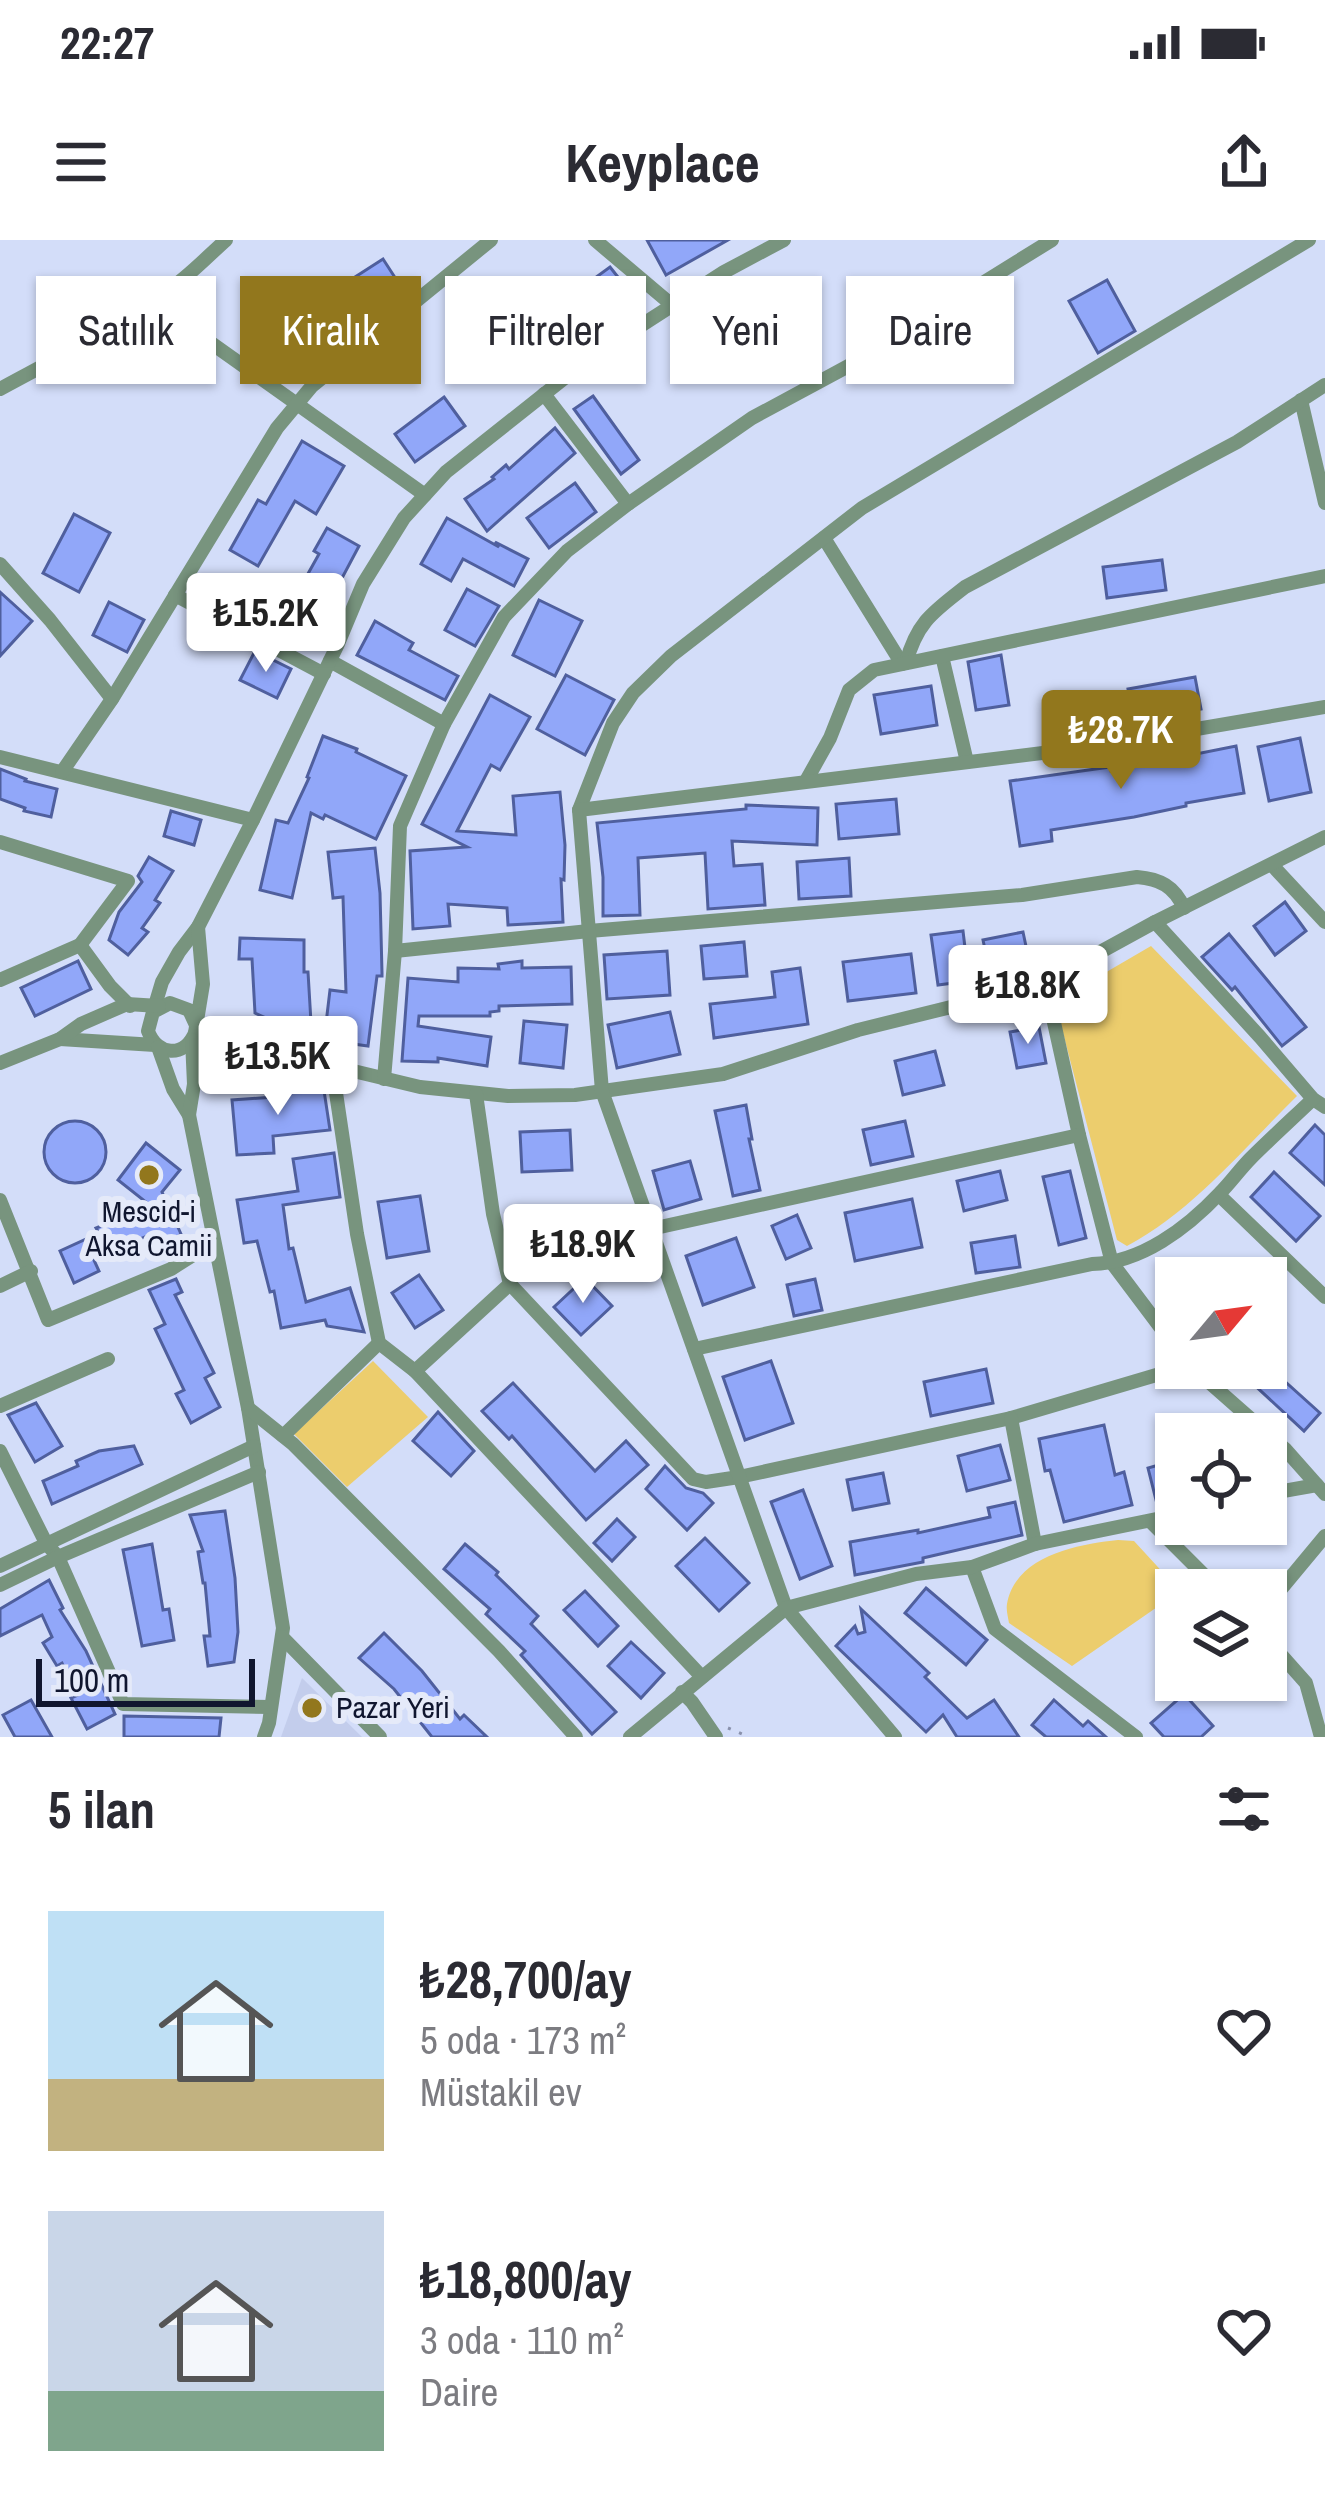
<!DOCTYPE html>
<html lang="tr">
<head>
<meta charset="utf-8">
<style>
  :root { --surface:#fff; --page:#f2f2f3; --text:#2b2b33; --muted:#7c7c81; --accent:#92771d }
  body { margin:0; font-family:"Archivo Narrow",sans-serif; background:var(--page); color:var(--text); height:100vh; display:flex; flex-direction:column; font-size:45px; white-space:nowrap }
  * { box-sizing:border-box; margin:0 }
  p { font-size:39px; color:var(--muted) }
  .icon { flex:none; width:66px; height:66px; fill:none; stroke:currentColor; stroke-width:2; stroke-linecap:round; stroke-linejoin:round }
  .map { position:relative; height:1497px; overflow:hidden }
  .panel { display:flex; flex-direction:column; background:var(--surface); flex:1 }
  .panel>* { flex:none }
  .top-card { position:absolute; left:36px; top:36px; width:1254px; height:108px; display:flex; gap:24px }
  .needle { width:78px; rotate:61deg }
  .controls { position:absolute; left:1155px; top:1017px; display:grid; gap:24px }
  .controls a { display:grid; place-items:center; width:132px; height:132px; border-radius:0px; background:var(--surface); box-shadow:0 3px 9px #0004; font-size:60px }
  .scale { position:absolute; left:36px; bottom:30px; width:219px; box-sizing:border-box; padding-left:12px; border:6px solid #10162f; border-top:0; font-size:33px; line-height:42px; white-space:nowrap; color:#10162f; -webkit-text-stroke:9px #e5eaf9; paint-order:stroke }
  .price { position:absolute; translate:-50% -102px; padding:0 27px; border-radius:12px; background:#fff; color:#222; font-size:39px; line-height:78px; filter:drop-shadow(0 3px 6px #0008) }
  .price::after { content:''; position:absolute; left:50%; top:72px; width:36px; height:27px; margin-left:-18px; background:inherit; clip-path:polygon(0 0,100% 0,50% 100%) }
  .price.on { background:var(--accent); color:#fff }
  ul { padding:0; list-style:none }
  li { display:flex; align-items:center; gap:36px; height:300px; padding:0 48px }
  li span { display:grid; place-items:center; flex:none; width:336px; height:240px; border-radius:0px; color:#555 }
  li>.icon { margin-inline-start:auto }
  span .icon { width:144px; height:144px; fill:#fffc; stroke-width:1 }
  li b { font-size:51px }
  h2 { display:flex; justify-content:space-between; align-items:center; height:144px; padding:0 48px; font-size:51px }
  .chip { padding:0 42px; border-radius:0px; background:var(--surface); box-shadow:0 3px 9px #0004; font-size:42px; line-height:108px }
  .chip.on { background:var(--accent); color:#fff }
  .status { display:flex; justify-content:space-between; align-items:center; height:84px; padding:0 60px; background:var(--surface); direction:ltr }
  .status svg { height:33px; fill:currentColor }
  header { display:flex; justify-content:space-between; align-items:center; height:156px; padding:0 48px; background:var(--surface); font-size:54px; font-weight:700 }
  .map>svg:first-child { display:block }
  .built { fill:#c3cdec }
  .green { fill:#eccd6d }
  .building { fill:#91a7f9; stroke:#4f5f9e; stroke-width:3 }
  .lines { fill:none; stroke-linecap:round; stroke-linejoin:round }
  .path { stroke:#8991ac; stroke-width:3; stroke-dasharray:3 9; stroke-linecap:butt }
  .street { stroke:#78947e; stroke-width:14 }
  .poi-dot { fill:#92771d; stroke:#e5eaf9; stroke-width:4.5 }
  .labels { text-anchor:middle; stroke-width:12; stroke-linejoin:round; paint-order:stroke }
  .poi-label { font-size:30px; fill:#10162f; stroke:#e5eaf9 }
</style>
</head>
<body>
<div class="status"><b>22:27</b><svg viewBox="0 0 49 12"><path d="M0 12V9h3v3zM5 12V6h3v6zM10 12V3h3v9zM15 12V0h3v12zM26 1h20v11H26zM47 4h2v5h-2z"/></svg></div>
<header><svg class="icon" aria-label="menu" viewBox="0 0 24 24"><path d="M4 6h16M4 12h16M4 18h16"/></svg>Keyplace<svg class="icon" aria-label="share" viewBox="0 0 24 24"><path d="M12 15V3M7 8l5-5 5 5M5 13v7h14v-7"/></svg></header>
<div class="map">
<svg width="1325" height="1497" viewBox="0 0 1325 1497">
  <rect width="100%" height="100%" fill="#d3ddf9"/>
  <polygon class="built" points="302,1438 362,1497 281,1497"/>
  <g class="green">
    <path d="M1151,706L1297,856C1244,908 1193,971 1127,1006L1117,1000L1055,762Z"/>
    <polygon points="373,1121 428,1177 347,1247 294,1194"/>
    <path d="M1118,1300L1134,1301L1179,1350H1176V1354L1072,1426L1009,1383C1008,1377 1006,1370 1007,1364C1015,1316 1078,1304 1118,1300Z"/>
  </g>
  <g class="building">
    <polygon points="647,0 728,0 666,35"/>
    <polygon points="383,19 405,53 374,73 352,39"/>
    <polygon points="610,27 636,60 603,85 577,51"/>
    <polygon points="1107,40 1135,91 1098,113 1069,61"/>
    <polygon points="546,72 568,100 523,135 501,107"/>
    <polygon points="593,156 639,220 621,234 574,169"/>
    <polygon points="444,157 465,186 415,222 395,194"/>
    <polygon points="555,188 575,213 487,291 465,259 494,239 492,237 506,225 509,229"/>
    <polygon points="302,201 344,226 316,274 295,261 258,326 230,310 258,260 266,264"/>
    <polygon points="575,243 596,272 549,308 527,278"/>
    <polygon points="74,274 110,293 79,352 43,333"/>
    <polygon points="447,278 499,307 495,302 528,319 514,346 463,319 451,341 421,324"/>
    <polygon points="327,288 359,306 323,374 295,357 319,314 314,311"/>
    <polygon points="1162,320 1166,350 1107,358 1103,327"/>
    <polygon points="467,349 499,366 475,406 445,390"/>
    <polygon points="0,352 32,381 0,416"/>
    <polygon points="539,360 582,381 555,436 513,415"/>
    <polygon points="109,362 144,380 127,412 93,395"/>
    <polygon points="375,381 413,403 409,410 458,436 445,460 357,415"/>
    <polygon points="255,411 291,429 277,458 240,440"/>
    <polygon points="1001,415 1009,465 976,470 968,422"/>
    <polygon points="566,435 614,460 585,515 537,489"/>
    <polygon points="1195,437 1201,469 1134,481 1128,449"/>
    <polygon points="931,446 937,485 881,494 874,455"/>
    <polygon points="490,455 530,477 500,530 491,525 457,591 516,595 513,556 560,552 565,605 564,640 561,639 563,682 508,685 507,668 448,664 450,686 413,689 410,611 467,607 422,584"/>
    <polygon points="323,496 357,509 356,512 406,536 376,599 325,575 323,579 311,573 292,658 260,650 276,580 288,583 309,538 307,537"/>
    <polygon points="1300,498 1311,552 1269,561 1258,507"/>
    <polygon points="1236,506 1244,553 1186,563 1186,566 1134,577 1051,590 1052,601 1020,606 1010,541 1110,527 1111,531"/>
    <polygon points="0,529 26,539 25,541 57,549 51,577 24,571 25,568 0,559"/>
    <polygon points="896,559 899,594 839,599 836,564"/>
    <polygon points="746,565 818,568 817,605 732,601 734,626 762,624 765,665 708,669 705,613 638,618 640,675 603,676 603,637 597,583 746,569"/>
    <polygon points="171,571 201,580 194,605 164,596"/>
    <polygon points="375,608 380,653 382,733 382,736 377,736 368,806 324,800 330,750 346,752 343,657 333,658 328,612"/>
    <polygon points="149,617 173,631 155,660 160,663 142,688 148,692 128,715 109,700 119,672 142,642 138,636"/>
    <polygon points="849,618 851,656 799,659 797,622"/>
    <polygon points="1285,662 1306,691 1275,715 1254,686"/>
    <polygon points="963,691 969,741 938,745 931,695"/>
    <polygon points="1023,692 1031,730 991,738 983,700"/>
    <polygon points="1229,694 1306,787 1282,806 1235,747 1232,750 1202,717"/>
    <polygon points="240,698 304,700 304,732 308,732 312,799 255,773 252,719 239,719"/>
    <polygon points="744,702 747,736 704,739 701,706"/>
    <polygon points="667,711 670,755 607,759 604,715"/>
    <polygon points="911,714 916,753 848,761 843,722"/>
    <polygon points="78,721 91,749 35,776 21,748"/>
    <polygon points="522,721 522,728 571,727 572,764 499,766 499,771 490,772 490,776 419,776 418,786 491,797 487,826 438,818 438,822 402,821 408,738 458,742 458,728 499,729 498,724"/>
    <polygon points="800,728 808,784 714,798 710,764 775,757 772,732"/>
    <polygon points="670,772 680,814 617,828 608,785"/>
    <polygon points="524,781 567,785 563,828 520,823"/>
    <polygon points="1039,787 1046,823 1017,828 1010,792"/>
    <polygon points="935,811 944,845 903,855 895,821"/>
    <polygon points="323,844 330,890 273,896 274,913 237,915 232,860 287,856 286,848"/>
    <polygon points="746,865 752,899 749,899 760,950 733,956 715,871"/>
    <circle cx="75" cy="912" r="31"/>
    <polygon points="905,881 913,916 871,925 863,890"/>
    <polygon points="1315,885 1325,895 1325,945 1290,913"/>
    <polygon points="570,890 572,930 522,932 520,892"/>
    <polygon points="146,903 180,930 162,952 181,994 158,1013 150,995 93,1018 99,1031 74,1043 60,1011 99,993 96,988 151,966 118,940"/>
    <polygon points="334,913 340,957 283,965 289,1009 293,1008 306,1062 350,1048 364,1092 327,1086 325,1080 281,1088 274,1051 270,1052 257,1001 244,1003 237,960 298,951 293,919"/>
    <polygon points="690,921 701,959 664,970 653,931"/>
    <polygon points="1000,931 1007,960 964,971 957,941"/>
    <polygon points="1070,931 1086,998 1059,1005 1043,937"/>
    <polygon points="1274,932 1320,976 1296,1001 1251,957"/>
    <polygon points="420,956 429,1011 387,1018 378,962"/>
    <polygon points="912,959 922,1007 855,1021 845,973"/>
    <polygon points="602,969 617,1012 592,1020 578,977"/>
    <polygon points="797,975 811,1008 786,1019 772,986"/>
    <polygon points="545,985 559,1022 522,1035 510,998"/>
    <polygon points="1015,996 1020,1027 976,1033 971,1003"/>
    <polygon points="736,998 754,1047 703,1065 686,1016"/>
    <polygon points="419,1035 443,1070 415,1088 392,1053"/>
    <polygon points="585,1038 612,1066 581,1095 554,1067"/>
    <polygon points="176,1039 182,1052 175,1055 214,1133 205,1138 220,1167 191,1183 176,1154 184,1150 155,1089 165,1084 149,1050"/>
    <polygon points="815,1039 822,1070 794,1076 787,1045"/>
    <polygon points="771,1121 793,1183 745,1200 723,1137"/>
    <polygon points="1236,1128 1270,1128 1320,1173 1304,1191"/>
    <polygon points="986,1129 993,1163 931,1176 924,1142"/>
    <polygon points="513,1143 595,1231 626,1201 648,1225 586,1280 512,1196 509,1199 482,1171"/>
    <polygon points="36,1163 62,1206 35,1222 8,1175"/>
    <polygon points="438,1172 474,1211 451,1236 413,1201"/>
    <polygon points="1104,1185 1115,1235 1124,1232 1132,1265 1064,1282 1050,1230 1045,1231 1039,1199"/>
    <polygon points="1000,1205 1010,1240 967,1251 958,1216"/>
    <polygon points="134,1206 142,1224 52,1264 43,1241 78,1226 76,1221 99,1211"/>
    <polygon points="1176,1220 1176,1260 1157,1264 1148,1228"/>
    <polygon points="665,1226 686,1248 703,1253 713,1263 687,1290 646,1249"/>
    <polygon points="883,1233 889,1263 853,1270 847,1240"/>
    <polygon points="803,1250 832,1326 800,1339 771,1262"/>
    <polygon points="1015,1262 1022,1295 923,1318 923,1322 855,1335 850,1302 918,1290 918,1293 990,1277 988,1268"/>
    <polygon points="225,1271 235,1338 238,1392 234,1422 208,1426 204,1396 210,1396 205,1343 203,1343 198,1312 203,1311 190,1275"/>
    <polygon points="617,1279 635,1297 612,1321 594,1303"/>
    <polygon points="705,1298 749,1343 719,1371 676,1326"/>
    <polygon points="152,1304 163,1370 169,1369 174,1400 142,1406 123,1310"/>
    <polygon points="465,1304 498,1332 496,1335 538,1376 531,1384 616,1472 592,1494 521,1415 525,1411 486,1374 490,1369 444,1329"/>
    <polygon points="49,1340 63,1368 60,1370 86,1411 115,1474 87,1489 71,1458 78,1455 62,1423 57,1426 43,1403 52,1397 42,1375 0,1396 0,1369"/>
    <polygon points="926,1348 987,1400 966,1425 905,1373"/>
    <polygon points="585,1351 618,1386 598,1406 564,1370"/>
    <polygon points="861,1369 929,1433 925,1437 967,1478 994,1460 1019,1497 957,1497 943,1475 926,1492 836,1406 855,1386 858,1394 865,1392"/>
    <polygon points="384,1393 422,1431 460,1479 464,1475 487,1497 432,1497 394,1449 359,1418"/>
    <polygon points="631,1402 664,1433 641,1458 608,1426"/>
    <polygon points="1184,1454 1213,1486 1201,1497 1164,1497 1151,1483"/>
    <polygon points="31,1460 52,1497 15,1497 3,1475"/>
    <polygon points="1054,1460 1083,1486 1088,1481 1106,1497 1046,1497 1032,1485"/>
    <polygon points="124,1476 221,1478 219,1497 124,1497"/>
  </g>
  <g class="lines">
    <polyline class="path" points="728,1488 749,1497"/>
    <g class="street">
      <polyline points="595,0 672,65"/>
      <polyline points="152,61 425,255"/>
      <path d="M0,149C57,118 117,88 170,49C190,35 208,16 226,0"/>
      <polyline points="544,154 628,264"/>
      <polyline points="1301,160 1325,263"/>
      <polyline points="824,298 902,424"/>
      <polyline points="0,324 50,380 112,459"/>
      <polyline points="175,355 324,434"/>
      <polyline points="942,416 967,522"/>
      <polyline points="330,421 444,484"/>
      <path d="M906,423C917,382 933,372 965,347L1237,202L1325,145"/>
      <polyline points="0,517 253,580"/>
      <polyline points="62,532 112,459 277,188 312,146 491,0"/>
      <polyline points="806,541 830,498 849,450 874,430 1325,336"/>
      <polyline points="579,570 613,483 633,453 671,416 862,268 1309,0"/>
      <polyline points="0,602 128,641 80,705 0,740"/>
      <polyline points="1272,625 1325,682"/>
      <polyline points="1155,682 1260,797 1313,859 1325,867"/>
      <polyline points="80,705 110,746 130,766"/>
      <path d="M395,711L589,691L1022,655L1137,637C1160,639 1174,646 1184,668"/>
      <polyline points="1040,745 1053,778 1079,895 1112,1023 1176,1108"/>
      <polyline points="153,772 162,742 179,712 198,687 253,580 337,406 363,344 404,278 446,232 586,121 724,32 784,0"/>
      <path d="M196,785L189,770L170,763L153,772L148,791C157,816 184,818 195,793L203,744L198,687"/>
      <polyline points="195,793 420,847 508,856 575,855 723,834 858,790 1040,745 1155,682 1325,597"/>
      <polyline points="60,799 155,805"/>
      <polyline points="158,807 173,849 189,875 248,1168 283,1388 269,1483 264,1497"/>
      <polyline points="0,823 60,799 81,784 127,764 159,766"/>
      <polyline points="332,826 357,994 379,1103 415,1131 702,1437"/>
      <polyline points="384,839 395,711 400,586 444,484 504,377 567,311 628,264 752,178 854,123 1052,0"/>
      <polyline points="476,854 493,974 510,1044 693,1239 706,1242 739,1237 1011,1178 1180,1128"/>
      <polyline points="189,875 194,844 192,800"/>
      <polyline points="1219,955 1325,1057"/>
      <polyline points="0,960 48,1080 171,1029 193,1015"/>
      <polyline points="651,989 1079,895"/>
      <polyline points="0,1046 31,1031"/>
      <path d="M694,1109L1092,1024C1141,1023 1187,988 1220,953C1231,942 1240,929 1251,918C1271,898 1292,879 1313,859"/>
      <polyline points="1193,1128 1285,1209 1325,1254"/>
      <polyline points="415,1131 510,1044"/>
      <polyline points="0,1166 108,1119"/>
      <polyline points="248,1168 293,1204 499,1411 576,1497"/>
      <polyline points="1011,1178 1035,1304"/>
      <polyline points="283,1196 379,1103"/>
      <polyline points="0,1211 46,1303 58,1317 123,1464 271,1467"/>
      <polyline points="1266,1254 1317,1245"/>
      <polyline points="1150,1281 1219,1350"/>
      <polyline points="0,1326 254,1206"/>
      <polyline points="972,1327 995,1389 1136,1497"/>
      <polyline points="0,1345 58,1317 259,1232"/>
      <polyline points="1266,1367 1325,1296"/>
      <polyline points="282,1397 380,1497"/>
      <polyline points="1266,1398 1306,1443 1321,1497"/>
      <polyline points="682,1452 692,1462 716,1497"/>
      <polyline points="630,1497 786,1368 602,851 579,570 1091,507 1325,467"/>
      <polyline points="895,1497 786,1368 916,1334 972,1327 1035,1304 1176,1275"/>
    </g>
  </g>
  <g class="poi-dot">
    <circle cx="149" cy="935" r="12"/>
    <circle cx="312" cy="1468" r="12"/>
  </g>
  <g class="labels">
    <g class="poi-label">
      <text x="149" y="982">Mescid-i<tspan x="149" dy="34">Aksa Camii</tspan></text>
      <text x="336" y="1478" text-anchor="start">Pazar Yeri</text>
    </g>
  </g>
</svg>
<div class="controls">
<a><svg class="needle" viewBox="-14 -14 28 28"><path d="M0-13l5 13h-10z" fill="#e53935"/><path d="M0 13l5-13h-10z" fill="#7c7c81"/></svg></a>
<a><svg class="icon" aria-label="locate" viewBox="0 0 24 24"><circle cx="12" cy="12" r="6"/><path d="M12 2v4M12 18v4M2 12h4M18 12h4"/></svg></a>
<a><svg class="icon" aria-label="layers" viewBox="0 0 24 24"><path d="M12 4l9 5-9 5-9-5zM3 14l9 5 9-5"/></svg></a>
</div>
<div class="scale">100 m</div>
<b class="price" style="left:266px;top:435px">₺15.2K</b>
<b class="price on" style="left:1121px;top:552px">₺28.7K</b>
<b class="price" style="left:1028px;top:807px">₺18.8K</b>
<b class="price" style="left:278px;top:878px">₺13.5K</b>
<b class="price" style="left:583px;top:1066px">₺18.9K</b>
<div class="top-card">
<a class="chip">Satılık</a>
<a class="chip on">Kiralık</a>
<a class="chip">Filtreler</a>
<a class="chip">Yeni</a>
<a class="chip">Daire</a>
</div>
</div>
<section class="panel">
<h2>5 ilan<svg class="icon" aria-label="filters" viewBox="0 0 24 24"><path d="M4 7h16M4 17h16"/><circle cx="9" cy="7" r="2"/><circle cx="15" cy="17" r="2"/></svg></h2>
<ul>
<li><span style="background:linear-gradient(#bfe0f5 70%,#c2b280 0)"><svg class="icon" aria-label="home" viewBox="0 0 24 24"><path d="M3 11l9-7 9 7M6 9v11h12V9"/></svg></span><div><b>₺28,700/ay</b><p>5 oda · 173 m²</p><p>Müstakil ev</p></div><svg class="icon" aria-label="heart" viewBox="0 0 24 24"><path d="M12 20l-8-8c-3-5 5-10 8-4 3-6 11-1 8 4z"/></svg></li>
<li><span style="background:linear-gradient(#c9d6e8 75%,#7fa58c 0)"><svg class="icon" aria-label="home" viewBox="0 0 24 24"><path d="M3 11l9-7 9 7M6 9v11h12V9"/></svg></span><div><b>₺18,800/ay</b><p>3 oda · 110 m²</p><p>Daire</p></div><svg class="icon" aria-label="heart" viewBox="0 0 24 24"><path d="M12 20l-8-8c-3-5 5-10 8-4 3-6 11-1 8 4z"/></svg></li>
</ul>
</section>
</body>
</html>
